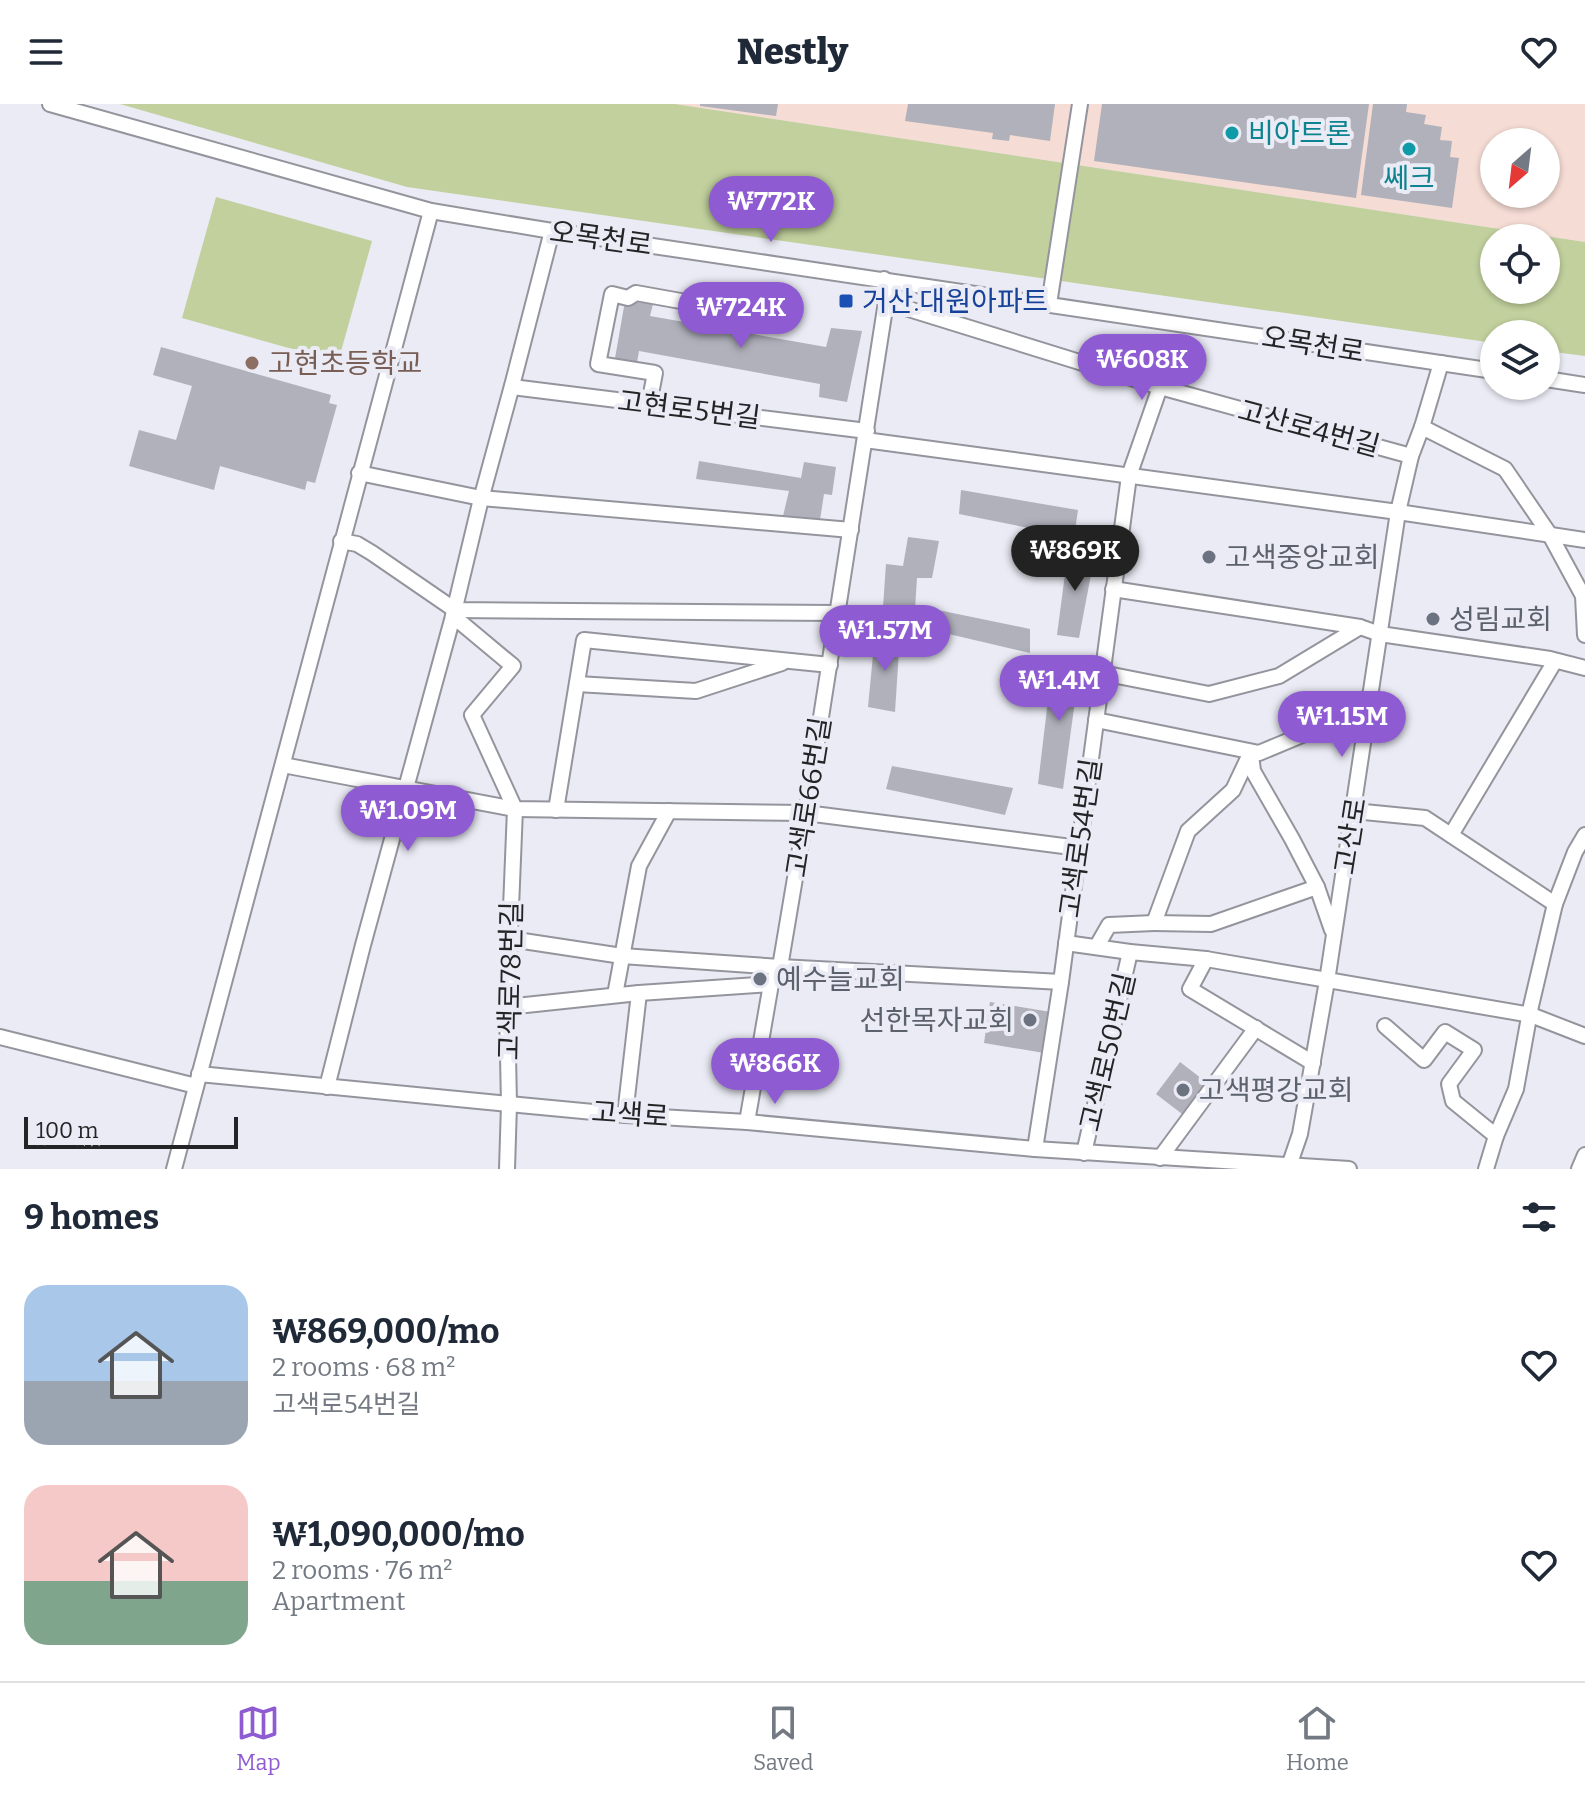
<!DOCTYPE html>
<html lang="en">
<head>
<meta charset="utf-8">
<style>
  :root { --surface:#fff; --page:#f2f2f3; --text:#1f2937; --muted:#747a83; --line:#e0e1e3; --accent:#8e5bd3 }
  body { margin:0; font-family:Bitter,"Noto Sans KR",serif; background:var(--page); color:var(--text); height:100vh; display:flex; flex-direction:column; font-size:30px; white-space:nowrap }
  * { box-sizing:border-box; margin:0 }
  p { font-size:26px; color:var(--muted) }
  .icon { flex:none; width:44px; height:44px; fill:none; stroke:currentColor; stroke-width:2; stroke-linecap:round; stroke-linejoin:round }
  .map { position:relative; height:1065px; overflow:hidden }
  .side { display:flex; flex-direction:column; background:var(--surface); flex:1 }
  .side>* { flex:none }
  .needle { width:52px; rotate:208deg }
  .buttons { position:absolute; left:1480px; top:24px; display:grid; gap:16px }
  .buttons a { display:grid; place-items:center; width:80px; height:80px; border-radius:50%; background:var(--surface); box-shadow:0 2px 6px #0004; font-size:40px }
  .scale { position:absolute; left:24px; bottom:20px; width:214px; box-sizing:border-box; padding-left:8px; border:4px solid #242427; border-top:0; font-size:22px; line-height:28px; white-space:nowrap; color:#242427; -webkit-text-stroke:6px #ebebf5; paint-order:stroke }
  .price { position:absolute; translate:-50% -68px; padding:0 18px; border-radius:28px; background:var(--accent); color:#fff; font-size:26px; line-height:52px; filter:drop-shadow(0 2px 4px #0008) }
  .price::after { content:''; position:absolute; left:50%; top:48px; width:24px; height:18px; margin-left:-12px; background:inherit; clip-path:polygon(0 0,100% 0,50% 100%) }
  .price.current { background:#222; color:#fff }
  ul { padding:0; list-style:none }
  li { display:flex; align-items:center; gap:24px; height:200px; padding:0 24px }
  li span { display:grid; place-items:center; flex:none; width:224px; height:160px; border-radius:24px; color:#555 }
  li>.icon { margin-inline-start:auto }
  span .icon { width:96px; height:96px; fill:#fffc; stroke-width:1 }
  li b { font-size:34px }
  h2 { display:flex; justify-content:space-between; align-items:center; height:96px; padding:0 24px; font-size:34px }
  header { display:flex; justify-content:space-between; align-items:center; height:104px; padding:0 24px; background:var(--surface); font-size:36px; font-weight:800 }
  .tabs { display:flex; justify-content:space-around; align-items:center; height:112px; border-top:2px solid var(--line); background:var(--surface); font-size:22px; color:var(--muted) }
  .tabs a { display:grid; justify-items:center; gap:4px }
  .tabs .current { color:var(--accent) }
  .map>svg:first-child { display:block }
  .industrial { fill:#f5dcd4; fill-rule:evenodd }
  .green { fill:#c1d09d; fill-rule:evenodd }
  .building { fill:#b0b1bb }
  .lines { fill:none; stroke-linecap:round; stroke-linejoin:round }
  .minor-casing { stroke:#94949d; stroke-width:18 }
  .minor { stroke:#fff; stroke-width:14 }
  .culture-dot { fill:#0f9aa8; stroke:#ebebf5; stroke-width:3 }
  .transit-dot { fill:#1a4fb4; stroke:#ebebf5; stroke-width:3 }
  .education-dot { fill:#8d6e63; stroke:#ebebf5; stroke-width:3 }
  .worship-dot { fill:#6b7280; stroke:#ebebf5; stroke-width:3 }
  .labels { text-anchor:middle; stroke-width:8; stroke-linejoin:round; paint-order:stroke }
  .culture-label { font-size:28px; fill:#0d838f; stroke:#ebebf5; text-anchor:start }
  .street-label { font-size:28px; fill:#242427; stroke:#ebebf5 }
  .transit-label { font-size:28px; fill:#164399; stroke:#ebebf5; text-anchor:start }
  .education-label { font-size:28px; fill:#785e54; stroke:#ebebf5; text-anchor:start }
  .worship-label { font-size:28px; fill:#5b616d; stroke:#ebebf5; text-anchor:start }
</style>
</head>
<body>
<header><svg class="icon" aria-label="menu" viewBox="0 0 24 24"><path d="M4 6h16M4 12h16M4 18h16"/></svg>Nestly<svg class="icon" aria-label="heart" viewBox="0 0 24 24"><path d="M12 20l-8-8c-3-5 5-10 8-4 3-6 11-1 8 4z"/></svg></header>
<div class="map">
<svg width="1585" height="1065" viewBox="0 0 1585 1065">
  <rect width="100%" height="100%" fill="#ebebf5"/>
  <path class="industrial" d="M675,0H1585V138ZM1494,38H1546V90H1494Z"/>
  <g class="green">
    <path d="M120,0H675L1585,138V252L1546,247V230H1494V239L407,83ZM1494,134H1546V186H1494Z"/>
    <polygon points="216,93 372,137 338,258 182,214"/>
  </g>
  <g class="building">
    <polygon points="700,0 778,0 776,12 700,2"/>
    <polygon points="908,0 1055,0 1050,37 1010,31 1009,37 992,35 993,29 905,17"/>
    <polygon points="1102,0 1369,0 1356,94 1094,57"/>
    <polygon points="1373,0 1407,0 1406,8 1426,11 1424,20 1442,23 1440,36 1452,37 1450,53 1459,54 1452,104 1361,91"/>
    <polygon points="625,197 653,200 650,212 826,243 831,224 862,227 847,298 819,293 820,280 639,247 636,264 614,260"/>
    <polygon points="161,243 331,291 329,299 337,301 315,379 307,377 305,386 220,362 214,386 129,362 139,326 176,336 192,282 153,271"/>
    <polygon points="699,357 801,374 804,358 836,363 832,391 824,390 820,416 783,412 789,387 696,375"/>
    <polygon points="961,386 1078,406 1074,433 959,410"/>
    <polygon points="908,433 939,437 932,474 917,474 915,505 883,503 886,460 903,462"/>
    <polygon points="1068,447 1095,449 1079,534 1057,531"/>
    <polygon points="938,506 1030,525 1030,549 936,527"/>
    <polygon points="875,530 900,531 895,608 868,603"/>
    <polygon points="1053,554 1080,560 1063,685 1038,680"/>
    <polygon points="892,662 1013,684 1005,711 886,685"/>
    <polygon points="990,898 1051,908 1044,949 984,939"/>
    <polygon points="1180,958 1210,981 1186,1013 1156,990"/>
  </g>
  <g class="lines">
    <g class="minor-casing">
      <g id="minor">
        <polyline points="50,0 431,107 552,127 1494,267"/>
        <polyline points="886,198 1160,283 1411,352"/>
        <polyline points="1049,200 1080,0"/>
        <polyline points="1546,275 1585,281"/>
        <polyline points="512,283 867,327"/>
        <polyline points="649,300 655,269 598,260 612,190 628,194 636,189 714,203"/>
        <polyline points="1422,323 1505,365 1550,431 1583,492 1585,531"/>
        <polyline points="865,336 1398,408 1585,436"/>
        <polyline points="359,369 481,394 851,426"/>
        <polyline points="341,437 357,440 372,449 455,506 838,509"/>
        <polyline points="1113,485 1360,523 1380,530 1550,555 1585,564"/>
        <polyline points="453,512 513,562 472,611 515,705 507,903 509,1000 507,1065"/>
        <polyline points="1102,569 1209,590 1279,572 1360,523"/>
        <polyline points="577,580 696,587 782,559"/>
        <polyline points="1096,616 1259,649 1307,629 1372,591"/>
        <polyline points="1251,648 1233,686 1188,727 1154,819 1211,820 1317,783"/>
        <polyline points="1251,650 1253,667 1292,735 1317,783 1332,826"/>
        <polyline points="283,661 515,705 806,709 1079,744"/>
        <polyline points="556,706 584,536 830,561"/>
        <polyline points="1354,707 1425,714 1555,800"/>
        <polyline points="1451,731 1555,557"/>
        <polyline points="510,835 622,852 780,863 1061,878"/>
        <polyline points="1066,839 1130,848 1206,855 1531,911 1585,932"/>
        <polyline points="1097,842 1109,821 1154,819"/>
        <polyline points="1206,855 1190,885 1313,959"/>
        <polyline points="615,891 639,762 669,707"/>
        <polyline points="507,903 639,889 771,880"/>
        <polyline points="1385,922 1424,956 1445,928 1474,946 1449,980 1453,997 1496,1032"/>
        <polyline points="0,933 196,982"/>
        <polyline points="199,970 509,1000 625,1011 747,1018 1035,1045 1349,1065"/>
        <polyline points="327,983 363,841 452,516 480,399 513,278 552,127"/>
        <polyline points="625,1011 639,889"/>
        <polyline points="747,1018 771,880 780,863 806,709 886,198 884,175"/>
        <polyline points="1035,1045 1061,878 1129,372 1160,283"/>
        <polyline points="1084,1049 1130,848"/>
        <polyline points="1160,1054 1256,924"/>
        <path d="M174,1065C260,746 343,426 431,107"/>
        <polyline points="1288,1065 1300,1030 1327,877 1398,408 1411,352 1422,323 1441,259"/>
        <polyline points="1486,1065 1496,1032 1516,985 1531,902 1555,800 1575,748 1585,731"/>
        <polyline points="1579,1065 1585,1051"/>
      </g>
    </g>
    <use href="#minor" class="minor"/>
  </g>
  <g class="culture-dot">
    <circle cx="1232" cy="29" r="8"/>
    <circle cx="1409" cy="45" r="8"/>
  </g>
  <rect class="transit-dot" x="838" y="189" width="16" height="16" rx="4"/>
  <circle class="education-dot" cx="252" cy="259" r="8"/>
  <g class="worship-dot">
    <circle cx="1209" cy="453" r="8"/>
    <circle cx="1433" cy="515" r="8"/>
    <circle cx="760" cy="875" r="8"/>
    <circle cx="1030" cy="916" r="8"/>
    <circle cx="1183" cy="986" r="8"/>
  </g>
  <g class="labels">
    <g class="culture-label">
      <text x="1248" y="39">비아트론</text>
      <text x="1409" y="84" text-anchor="middle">쎄크</text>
    </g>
    <g class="street-label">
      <text transform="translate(601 134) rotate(8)" y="10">오목천로</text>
      <text transform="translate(1313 240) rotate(9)" y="10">오목천로</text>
      <text transform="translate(689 305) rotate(7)" y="10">고현로5번길</text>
      <text transform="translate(1309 324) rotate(15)" y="10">고산로4번길</text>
      <text transform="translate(808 693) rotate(-81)" y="10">고색로66번길</text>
      <text transform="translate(1350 732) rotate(-81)" y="10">고산로</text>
      <text transform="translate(1080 734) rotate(-82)" y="10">고색로54번길</text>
      <text transform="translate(510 877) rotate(-89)" y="10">고색로78번길</text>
      <text transform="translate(1107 948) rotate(-77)" y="10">고색로50번길</text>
      <text transform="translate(630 1010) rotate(4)" y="10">고색로</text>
    </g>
    <g class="transit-label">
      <text x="862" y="207">거산.대원아파트</text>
    </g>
    <g class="education-label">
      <text x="268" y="269">고현초등학교</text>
    </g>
    <g class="worship-label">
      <text x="1225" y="463">고색중앙교회</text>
      <text x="1449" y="525">성림교회</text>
      <text x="776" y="885">예수늘교회</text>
      <text x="1014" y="926" text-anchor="end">선한목자교회</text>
      <text x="1199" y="996">고색평강교회</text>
    </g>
  </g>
</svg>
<div class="buttons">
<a><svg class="needle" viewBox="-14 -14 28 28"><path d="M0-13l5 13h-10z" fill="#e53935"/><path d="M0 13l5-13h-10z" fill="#747a83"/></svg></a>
<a><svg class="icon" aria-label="locate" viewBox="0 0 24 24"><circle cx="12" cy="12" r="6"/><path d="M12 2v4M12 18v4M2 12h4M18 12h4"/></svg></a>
<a><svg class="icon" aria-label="layers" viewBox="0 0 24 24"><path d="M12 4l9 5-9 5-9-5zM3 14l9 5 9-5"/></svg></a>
</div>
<div class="scale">100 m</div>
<b class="price" style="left:771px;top:140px">₩772K</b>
<b class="price" style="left:741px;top:246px">₩724K</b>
<b class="price" style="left:1142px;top:298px">₩608K</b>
<b class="price current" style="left:1075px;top:489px">₩869K</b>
<b class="price" style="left:885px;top:569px">₩1.57M</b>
<b class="price" style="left:1059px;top:619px">₩1.4M</b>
<b class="price" style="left:1342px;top:655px">₩1.15M</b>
<b class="price" style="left:408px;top:749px">₩1.09M</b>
<b class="price" style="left:775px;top:1002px">₩866K</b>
</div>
<section class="side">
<h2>9 homes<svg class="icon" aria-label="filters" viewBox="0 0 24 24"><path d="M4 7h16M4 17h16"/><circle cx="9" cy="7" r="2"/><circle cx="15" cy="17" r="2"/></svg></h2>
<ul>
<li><span style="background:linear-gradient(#a9c7e8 60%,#9aa5b1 0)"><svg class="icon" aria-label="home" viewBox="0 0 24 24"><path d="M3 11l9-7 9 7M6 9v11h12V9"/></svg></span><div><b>₩869,000/mo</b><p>2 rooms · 68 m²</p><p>고색로54번길</p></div><svg class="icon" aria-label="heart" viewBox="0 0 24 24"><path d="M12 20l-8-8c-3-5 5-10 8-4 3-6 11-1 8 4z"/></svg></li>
<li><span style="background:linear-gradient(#f6c9c9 60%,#7fa58c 0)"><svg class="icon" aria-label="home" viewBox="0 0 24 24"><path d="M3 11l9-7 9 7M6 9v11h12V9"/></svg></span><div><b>₩1,090,000/mo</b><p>2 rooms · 76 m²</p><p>Apartment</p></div><svg class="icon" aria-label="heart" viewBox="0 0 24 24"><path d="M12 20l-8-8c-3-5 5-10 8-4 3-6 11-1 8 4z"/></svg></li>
</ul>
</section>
<nav class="tabs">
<a class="current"><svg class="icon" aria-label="map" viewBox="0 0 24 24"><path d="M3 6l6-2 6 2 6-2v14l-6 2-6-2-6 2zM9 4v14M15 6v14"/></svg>Map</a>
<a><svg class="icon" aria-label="saved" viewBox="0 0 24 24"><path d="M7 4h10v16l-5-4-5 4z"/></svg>Saved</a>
<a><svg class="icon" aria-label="home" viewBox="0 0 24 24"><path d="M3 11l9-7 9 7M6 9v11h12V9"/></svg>Home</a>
</nav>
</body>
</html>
